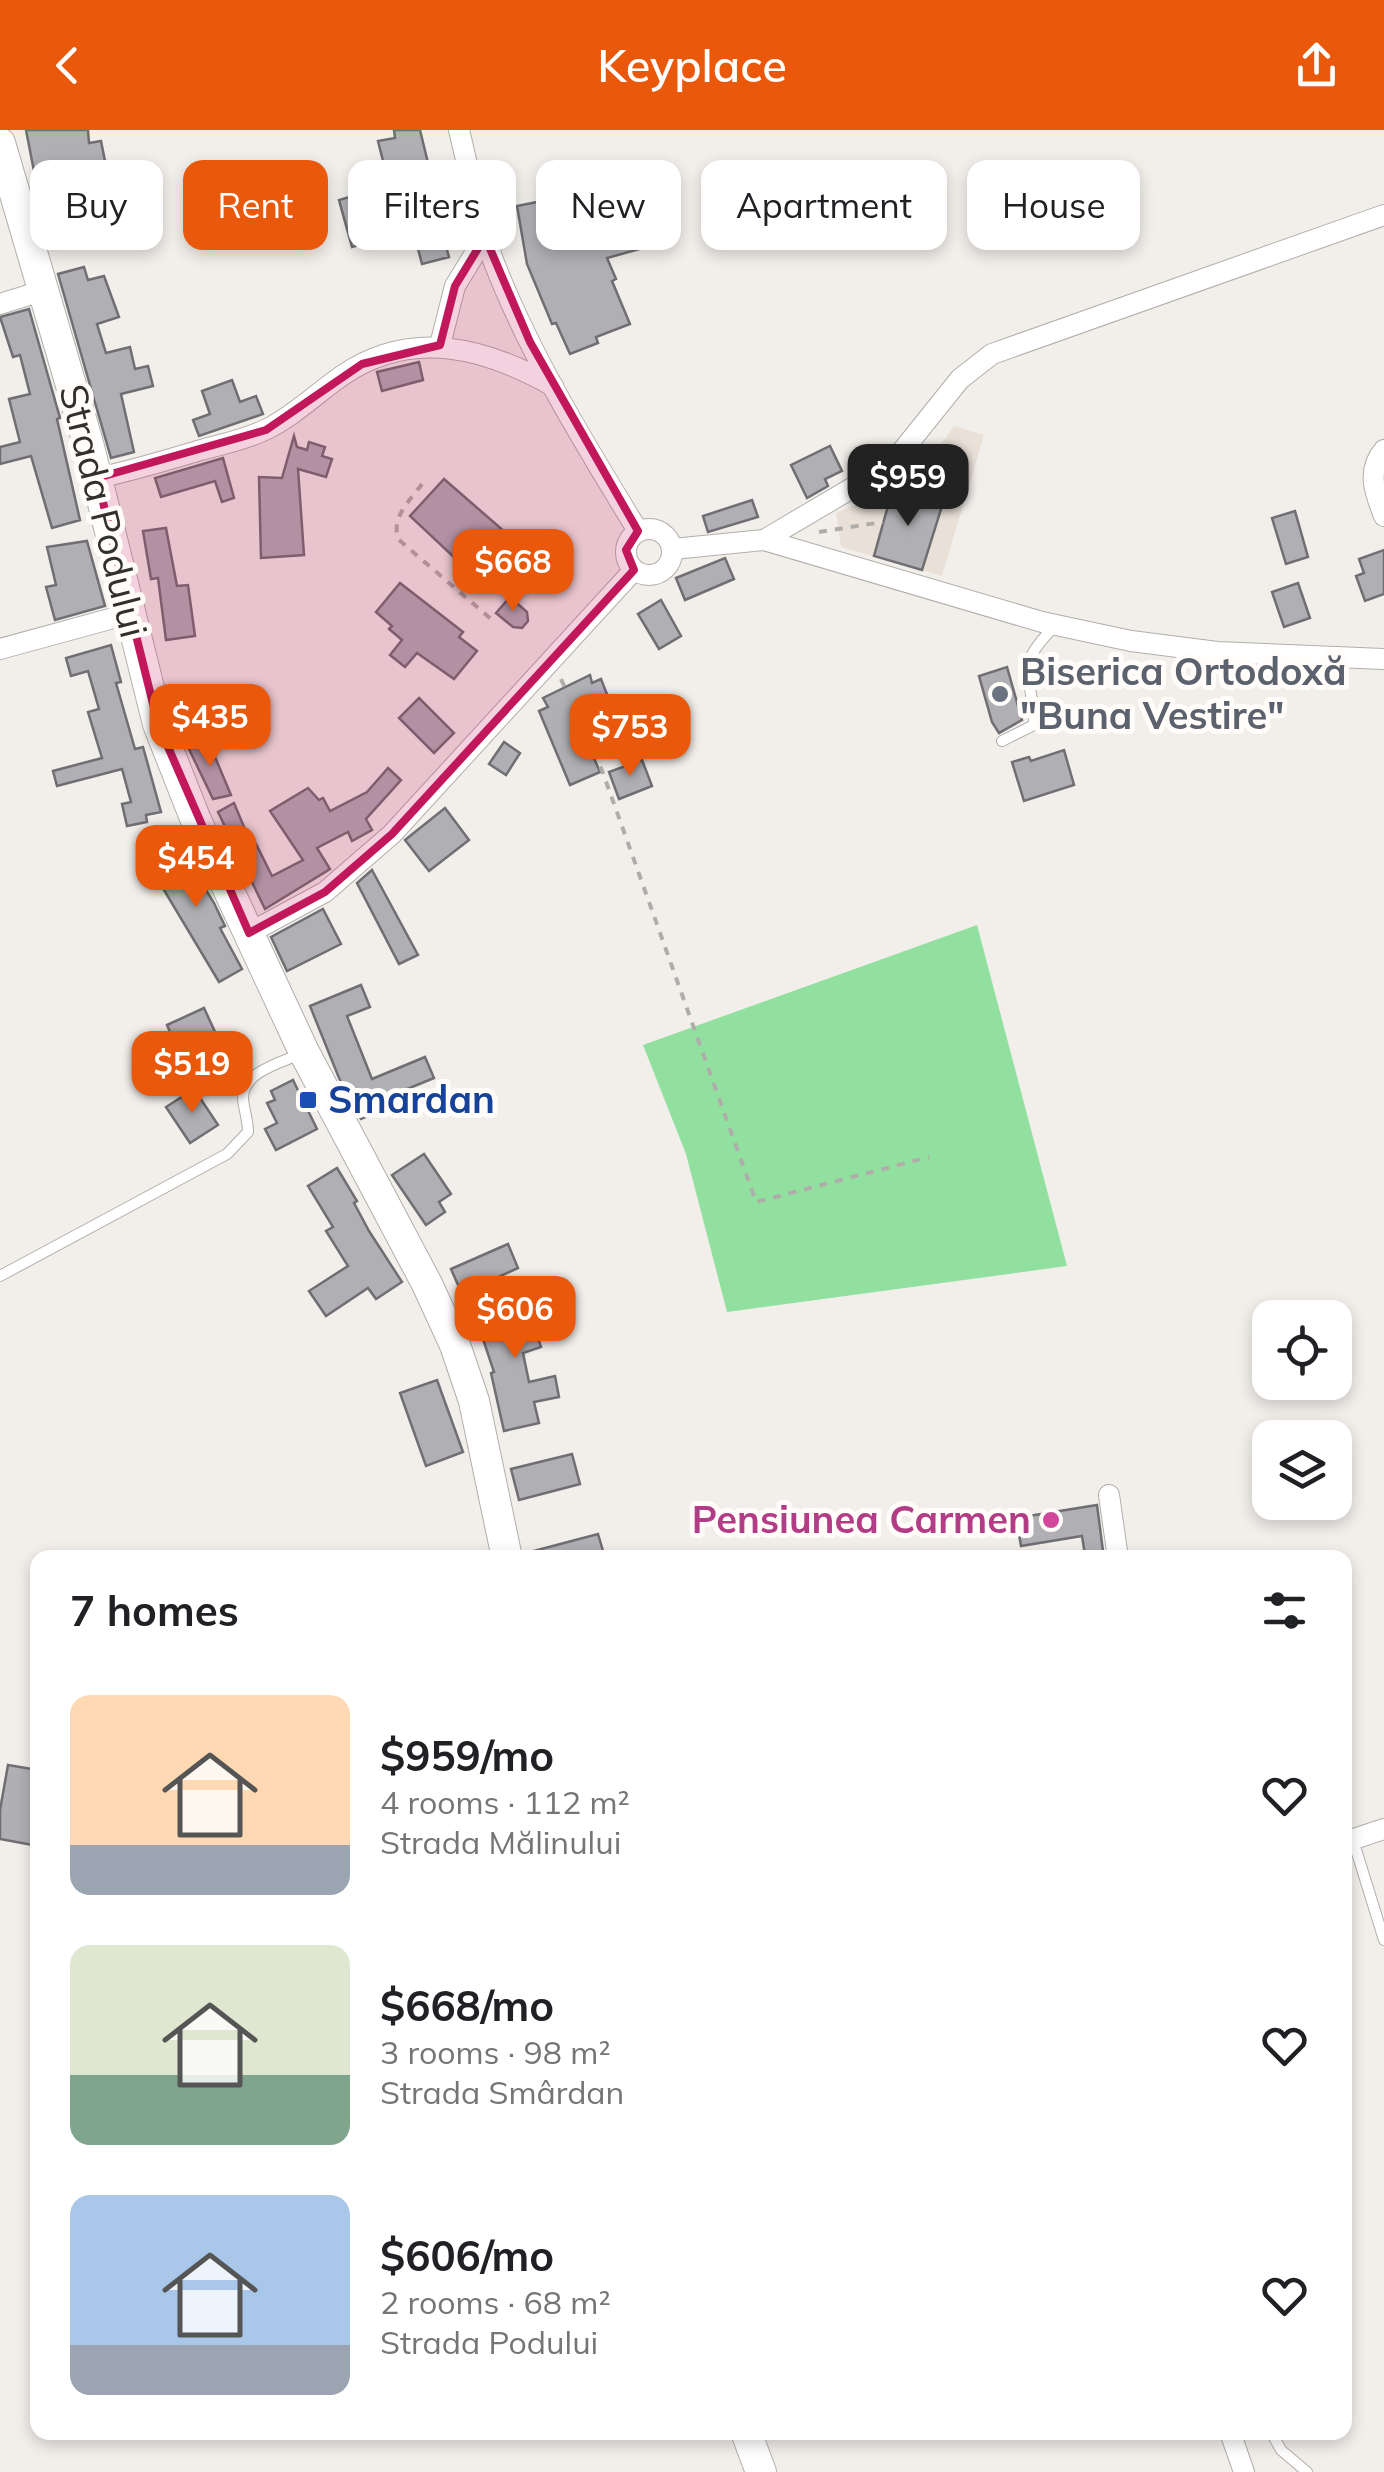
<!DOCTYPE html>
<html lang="en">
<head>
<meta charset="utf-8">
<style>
  :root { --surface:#fff; --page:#f2f2f2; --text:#202124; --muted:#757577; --accent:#ea580c }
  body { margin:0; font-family:Mulish,sans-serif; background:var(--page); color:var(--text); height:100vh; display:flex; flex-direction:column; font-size:38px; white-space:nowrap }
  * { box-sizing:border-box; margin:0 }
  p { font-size:32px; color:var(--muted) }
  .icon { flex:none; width:55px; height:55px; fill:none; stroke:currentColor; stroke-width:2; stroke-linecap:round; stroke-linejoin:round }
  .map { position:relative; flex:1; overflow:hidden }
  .details { position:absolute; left:30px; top:1420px; width:1322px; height:890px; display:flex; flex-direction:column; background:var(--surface); border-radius:20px; box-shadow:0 5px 15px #0003 }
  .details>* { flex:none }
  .guide { position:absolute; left:30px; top:30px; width:1325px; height:90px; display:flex; gap:20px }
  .buttons { position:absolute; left:1252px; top:1170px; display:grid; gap:20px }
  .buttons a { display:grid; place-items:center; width:100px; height:100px; border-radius:20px; background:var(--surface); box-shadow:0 5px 15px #0003; font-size:50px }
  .price { position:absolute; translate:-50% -85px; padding:0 22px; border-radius:20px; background:var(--accent); color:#fff; font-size:32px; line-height:65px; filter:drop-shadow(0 2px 5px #0008) }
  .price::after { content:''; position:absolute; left:50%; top:60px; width:30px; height:22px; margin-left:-15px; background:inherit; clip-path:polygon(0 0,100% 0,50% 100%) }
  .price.active { background:#222; color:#fff }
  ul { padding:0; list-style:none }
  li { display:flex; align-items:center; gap:30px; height:250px; padding:0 40px }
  li span { display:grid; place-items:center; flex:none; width:280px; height:200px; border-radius:20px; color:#555 }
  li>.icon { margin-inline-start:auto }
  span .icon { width:120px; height:120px; fill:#fffc; stroke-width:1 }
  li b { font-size:42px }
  h2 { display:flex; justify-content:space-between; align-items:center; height:120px; padding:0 40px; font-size:42px }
  .tag { padding:0 35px; border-radius:20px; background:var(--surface); box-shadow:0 5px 15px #0003; font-size:35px; line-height:90px }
  .tag.active { background:var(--accent); color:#fff }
  header { display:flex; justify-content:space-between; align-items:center; height:130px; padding:0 40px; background:var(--accent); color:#fff; font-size:45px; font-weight:600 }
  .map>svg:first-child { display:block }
  .built { fill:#e9e1d8 }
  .green { fill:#92e0a0 }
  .building { fill:#b0b0b4; stroke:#6f6e72; stroke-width:2.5 }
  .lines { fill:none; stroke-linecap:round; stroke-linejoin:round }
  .lane-casing { stroke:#b2afab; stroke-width:12 }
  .street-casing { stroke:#b2afab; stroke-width:22 }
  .secondary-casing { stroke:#b2afab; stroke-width:32 }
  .path { stroke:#afada9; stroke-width:4; stroke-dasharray:8 8; stroke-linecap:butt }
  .lane { stroke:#fff; stroke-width:10 }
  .street { stroke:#fff; stroke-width:20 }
  .secondary { stroke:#fff; stroke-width:30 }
  .marked { fill:#c2185b; fill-opacity:0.2; stroke:#c2185b; stroke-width:8; stroke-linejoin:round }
  .worship-dot { fill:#6b7280; stroke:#fffcf9; stroke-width:4 }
  .transit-dot { fill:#1a4fb4; stroke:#fffcf9; stroke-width:4 }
  .hotel-dot { fill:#d1479c; stroke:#fffcf9; stroke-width:4 }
  .labels { text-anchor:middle; stroke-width:10; stroke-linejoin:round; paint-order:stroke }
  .street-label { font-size:38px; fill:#31302e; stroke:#fffcf9 }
  .worship-label { font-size:38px; font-weight:bold; fill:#5b616d; stroke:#fffcf9; text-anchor:start }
  .transit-label { font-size:38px; font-weight:bold; fill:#164399; stroke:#fffcf9; text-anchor:start }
  .hotel-label { font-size:38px; font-weight:bold; fill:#b23c85; stroke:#fffcf9; text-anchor:end }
</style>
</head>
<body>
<header><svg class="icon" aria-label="back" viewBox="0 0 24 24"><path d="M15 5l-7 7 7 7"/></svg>Keyplace<svg class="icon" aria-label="share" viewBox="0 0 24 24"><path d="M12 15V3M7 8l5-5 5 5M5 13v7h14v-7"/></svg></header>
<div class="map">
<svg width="1384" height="2342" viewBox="0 0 1384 2342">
  <rect width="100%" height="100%" fill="#f2efeb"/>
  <polygon class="built" points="954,296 984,305 942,446 841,417 836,383 893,358 932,327"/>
  <polygon class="green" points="977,795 1067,1136 727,1182 686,1024 643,915"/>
  <g class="building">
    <polygon points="26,0 88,0 89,13 101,11 105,31 62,38 69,71 73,70 79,95 46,103"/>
    <polygon points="394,0 420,0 429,37 387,47 378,11 395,8"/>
    <polygon points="356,65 363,90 434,71 449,127 422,134 413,100 352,117 339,70"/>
    <polygon points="572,65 582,114 659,92 665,112 607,128 616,149 612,151 630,194 596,207 598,213 570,224 556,193 552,194 527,134 517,76"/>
    <polygon points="84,137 88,150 104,146 119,187 97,194 106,223 130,217 135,239 148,236 153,256 121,264 134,322 111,328 58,144"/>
    <polygon points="29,179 60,288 57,289 80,390 52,398 31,326 0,334 0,317 20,312 9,269 30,264 20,225 13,227 0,187"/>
    <polygon points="419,232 423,250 382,261 377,242"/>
    <polygon points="232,250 240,272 256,266 263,284 199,306 193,290 210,284 202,261"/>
    <polygon points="294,306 297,317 307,320 309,312 325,317 322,326 332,329 326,347 298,339 304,425 261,428 259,347 282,348"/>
    <polygon points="830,316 842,341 825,349 828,356 807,368 791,335"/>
    <polygon points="223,328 234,368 222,372 215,351 161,367 155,348"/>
    <polygon points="444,349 521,416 519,443 510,454 490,448 480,440 474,446 410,386"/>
    <polygon points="893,358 927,367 926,371 942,376 922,440 874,426"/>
    <polygon points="752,370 758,387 708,402 703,386"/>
    <polygon points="1295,381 1308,427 1286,434 1272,388"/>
    <polygon points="166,398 177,456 188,455 195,506 166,510 158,448 151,449 143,401"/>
    <polygon points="87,411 105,476 55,490 46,457 56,455 47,417"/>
    <polygon points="1384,420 1384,464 1365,471 1356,446 1364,443 1359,429"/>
    <polygon points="725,428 734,449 685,470 676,448"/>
    <polygon points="400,453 463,502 459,507 477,521 454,549 417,523 405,537 390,525 402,510 389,499 392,496 376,482"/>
    <polygon points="1298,453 1310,488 1284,497 1272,462"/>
    <polygon points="510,467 527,482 528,491 522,498 513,497 496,483"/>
    <polygon points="661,470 681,506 659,519 638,484"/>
    <polygon points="111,515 121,552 116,553 135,619 143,617 161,682 146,685 147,692 127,696 122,674 131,672 122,639 57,656 53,641 102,628 88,582 99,579 88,541 71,546 66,528"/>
    <polygon points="1007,537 1022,590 999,603 992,592 979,546"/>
    <polygon points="590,545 592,553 601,549 614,582 580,596 600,642 570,655 539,581 548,577 543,568"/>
    <polygon points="419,568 454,603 434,623 399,588"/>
    <polygon points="207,608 231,665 213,669 188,617"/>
    <polygon points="504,612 520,623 506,645 489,634"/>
    <polygon points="1064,620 1074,655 1024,671 1012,632 1029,627 1031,631"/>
    <polygon points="642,630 652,656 619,669 609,642"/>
    <polygon points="388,638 401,650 366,689 372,700 352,711 348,702 317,718 330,739 265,779 218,682 234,673 252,716 256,714 272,746 303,730 270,681 308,658 319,670 323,668 330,681 367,662"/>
    <polygon points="445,678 469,710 429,741 405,710"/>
    <polygon points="175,709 214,773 225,796 220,798 242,839 219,852 152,740 165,733 157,720"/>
    <polygon points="372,740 418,825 399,834 357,753"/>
    <polygon points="323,779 341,814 287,841 271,807"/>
    <polygon points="361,855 370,877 347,886 372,949 425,927 434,948 400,962 404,971 361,989 339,948 310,876"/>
    <polygon points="204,878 228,930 196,945 187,927 170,935 157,908 170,902 167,895"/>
    <polygon points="293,950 317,999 276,1020 265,999 277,993 267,973 275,970 271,961"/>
    <polygon points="194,959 218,995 190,1013 166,977"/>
    <polygon points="424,1024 451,1064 439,1072 445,1082 426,1095 392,1045"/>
    <polygon points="337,1038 357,1071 354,1073 369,1101 402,1152 376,1169 368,1158 326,1186 309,1161 348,1136 326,1101 333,1097 308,1056"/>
    <polygon points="508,1114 518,1138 462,1164 451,1139"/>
    <polygon points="535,1165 543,1187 532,1190 541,1217 523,1223 529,1252 555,1246 559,1267 534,1272 539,1293 504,1301 491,1243 494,1242 475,1185"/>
    <polygon points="437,1250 463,1322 426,1336 400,1263"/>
    <polygon points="572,1324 580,1354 519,1370 511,1339"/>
    <polygon points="1097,1375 1103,1421 1085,1425 1082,1406 1021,1416 1016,1388"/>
    <polygon points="598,1404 603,1421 580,1428 530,1428 530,1422"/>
    <polygon points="8,1635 38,1640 38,1716 0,1709 0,1680"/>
  </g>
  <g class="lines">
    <g class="lane-casing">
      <g id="lane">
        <path d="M1002,611L1034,595C1034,542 1010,541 1055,496"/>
        <path d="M0,1146L227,1024L248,1002C248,990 244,980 243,969C242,942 280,933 300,924"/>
        <polyline points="1353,1710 1384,1810"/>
        <polyline points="1271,2302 1281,2320 1307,2342"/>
      </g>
    </g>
    <g class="street-casing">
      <g id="street">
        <path d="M459,0C470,45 478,92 495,135C532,229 586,316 638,401"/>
        <polyline points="0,174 45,160"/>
        <polyline points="440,215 455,156 485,107"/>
        <path d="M1384,320C1366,341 1375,363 1384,386"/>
        <path d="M97,348C132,341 167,330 201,320C223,314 247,309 267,299C295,285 318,262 343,245C413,198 486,218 553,256"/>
        <circle cx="649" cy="422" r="23"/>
        <polyline points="764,410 891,335 960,249 992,224 1384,85"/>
        <polyline points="673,419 764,410 1042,492 1131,511 1217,522 1384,529"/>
        <polyline points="0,519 128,484"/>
        <polyline points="249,803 325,762 392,704 634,440"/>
        <polyline points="1109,1365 1118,1428"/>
        <polyline points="1345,1712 1384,1699"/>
        <polyline points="1230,2302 1244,2342"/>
      </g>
    </g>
    <g class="secondary-casing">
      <g id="secondary">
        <polyline points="0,13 88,313 158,594 195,688 304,922 427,1154 455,1215 474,1271 507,1428"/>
        <polyline points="746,2302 761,2342"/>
      </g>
    </g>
    <g class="path">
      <path d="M422,354C409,372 390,388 399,410L491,489"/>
      <polyline points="819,402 883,392"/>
      <polyline points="561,549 603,643 756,1072 929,1027"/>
    </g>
    <use href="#lane" class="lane"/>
    <use href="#street" class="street"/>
    <use href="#secondary" class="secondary"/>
  </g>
  <path class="marked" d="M485,107L530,212L638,401L626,420L634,440L392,704L325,762L249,803L158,594L97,348L266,300L362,234L440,215L455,156Z"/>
  <circle class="worship-dot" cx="1000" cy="564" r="10"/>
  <rect class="transit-dot" x="298" y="960" width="20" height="20" rx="5"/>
  <circle class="hotel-dot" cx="1051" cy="1390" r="10"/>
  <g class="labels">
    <g class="street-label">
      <text transform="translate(103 381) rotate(76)" y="13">Strada Podului</text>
    </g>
    <g class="worship-label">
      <text x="1020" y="555">Biserica Ortodoxă<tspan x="1020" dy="44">"Buna Vestire"</tspan></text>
    </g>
    <g class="transit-label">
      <text x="328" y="983">Smardan</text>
    </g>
    <g class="hotel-label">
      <text x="1031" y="1403">Pensiunea Carmen</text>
    </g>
  </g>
</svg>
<div class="buttons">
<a><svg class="icon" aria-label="locate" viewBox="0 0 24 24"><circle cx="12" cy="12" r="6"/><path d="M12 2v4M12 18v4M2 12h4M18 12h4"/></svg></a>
<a><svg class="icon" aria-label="layers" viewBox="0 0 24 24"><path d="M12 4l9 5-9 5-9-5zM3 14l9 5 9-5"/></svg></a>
</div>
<b class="price active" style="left:908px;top:399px">$959</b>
<b class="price" style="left:513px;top:484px">$668</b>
<b class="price" style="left:210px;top:639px">$435</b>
<b class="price" style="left:630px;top:649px">$753</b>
<b class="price" style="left:196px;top:780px">$454</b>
<b class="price" style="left:192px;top:986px">$519</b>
<b class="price" style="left:515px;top:1231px">$606</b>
<div class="guide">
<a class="tag">Buy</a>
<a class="tag active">Rent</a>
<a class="tag">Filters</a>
<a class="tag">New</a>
<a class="tag">Apartment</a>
<a class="tag">House</a>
</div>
<section class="details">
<h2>7 homes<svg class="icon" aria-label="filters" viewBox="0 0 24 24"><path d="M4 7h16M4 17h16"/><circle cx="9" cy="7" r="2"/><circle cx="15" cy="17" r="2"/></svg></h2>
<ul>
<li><span style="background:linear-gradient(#ffd9b3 75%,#9aa5b1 0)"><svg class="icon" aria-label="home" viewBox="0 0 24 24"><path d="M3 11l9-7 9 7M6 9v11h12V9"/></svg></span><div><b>$959/mo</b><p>4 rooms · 112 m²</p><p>Strada Mălinului</p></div><svg class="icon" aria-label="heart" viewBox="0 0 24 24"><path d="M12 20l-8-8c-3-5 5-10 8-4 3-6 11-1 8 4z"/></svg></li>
<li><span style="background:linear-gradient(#dfe7d0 65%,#7fa58c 0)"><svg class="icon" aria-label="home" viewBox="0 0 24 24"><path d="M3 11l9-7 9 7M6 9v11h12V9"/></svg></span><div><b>$668/mo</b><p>3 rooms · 98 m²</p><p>Strada Smârdan</p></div><svg class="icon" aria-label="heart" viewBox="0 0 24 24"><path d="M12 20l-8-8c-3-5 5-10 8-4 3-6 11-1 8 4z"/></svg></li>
<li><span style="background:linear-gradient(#a9c7e8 75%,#9aa5b1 0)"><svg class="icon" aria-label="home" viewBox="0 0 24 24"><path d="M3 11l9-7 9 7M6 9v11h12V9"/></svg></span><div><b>$606/mo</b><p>2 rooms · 68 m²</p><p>Strada Podului</p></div><svg class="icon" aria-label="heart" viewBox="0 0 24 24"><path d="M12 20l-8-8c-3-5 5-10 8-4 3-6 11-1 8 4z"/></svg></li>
</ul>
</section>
</div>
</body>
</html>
